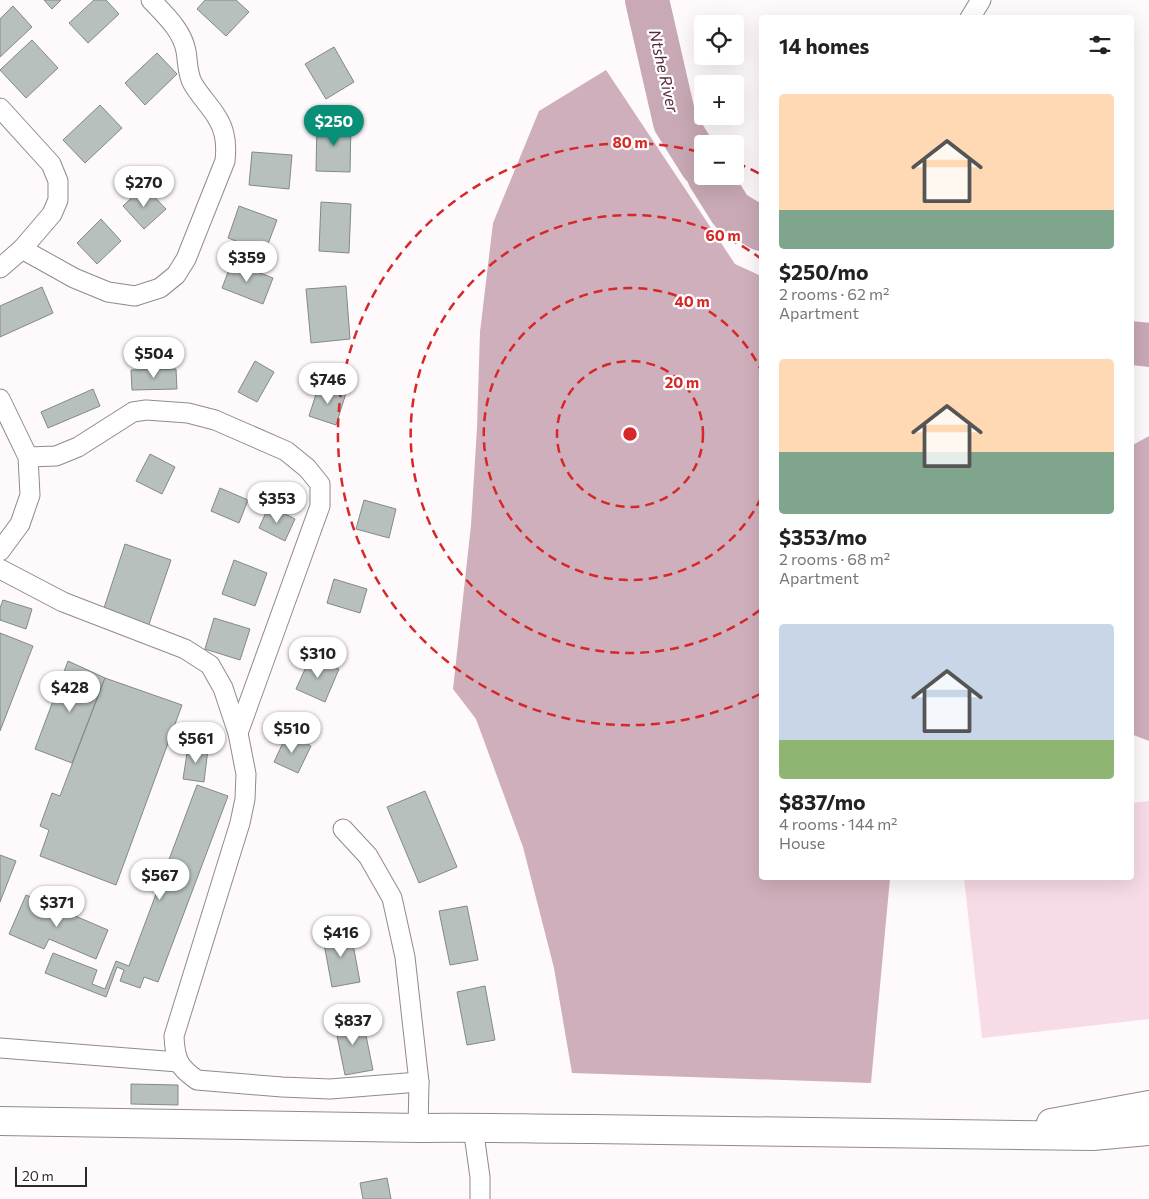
<!DOCTYPE html>
<html lang="en">
<head>
<meta charset="utf-8">
<style>
  :root { --surface:#fff; --page:#f2f2f2; --text:#222; --muted:#767676; --accent:#088f77 }
  body { margin:0; font-family:Commissioner,sans-serif; background:var(--page); color:var(--text); height:100vh; display:flex; flex-direction:column; font-size:19px; white-space:nowrap }
  * { box-sizing:border-box; margin:0 }
  p { font-size:16px; color:var(--muted) }
  .icon { flex:none; width:28px; height:28px; fill:none; stroke:currentColor; stroke-width:2; stroke-linecap:round; stroke-linejoin:round }
  .map { position:relative; flex:1; overflow:hidden }
  .drawer { position:absolute; left:759px; top:15px; width:375px; height:865px; display:flex; flex-direction:column; background:var(--surface); border-radius:5px; box-shadow:0 5px 20px #0002 }
  .drawer>* { flex:none }
  .fabs { position:absolute; left:694px; top:15px; display:grid; gap:10px }
  .fabs a { display:grid; place-items:center; width:50px; height:50px; border-radius:5px; background:var(--surface); box-shadow:0 5px 20px #0002; font-size:25px }
  .scale { position:absolute; left:15px; bottom:12px; width:72px; box-sizing:border-box; padding-left:5px; border:2px solid #2c292a; border-top:0; font-size:14px; line-height:18px; white-space:nowrap; color:#2c292a; -webkit-text-stroke:4px #fff; paint-order:stroke }
  .price { position:absolute; translate:-50% -42px; padding:0 11px; border-radius:18px; background:#fff; color:#222; font-size:16px; line-height:32px; filter:drop-shadow(0 1px 2px #0008) }
  .price::after { content:''; position:absolute; left:50%; top:30px; width:15px; height:11px; margin-left:-8px; background:inherit; clip-path:polygon(0 0,100% 0,50% 100%) }
  .price.active { background:var(--accent); color:#fff }
  ul { padding:0; list-style:none }
  li { display:grid; align-content:center; gap:10px; height:265px; padding:0 20px }
  li span { display:grid; place-items:center; height:155px; border-radius:5px; color:#555 }
  li>.icon { margin-inline-start:auto }
  span .icon { width:90px; height:90px; fill:#fffc; stroke-width:1 }
  li b { font-size:21px }
  h2 { display:flex; justify-content:space-between; align-items:center; height:60px; padding:0 20px; font-size:21px }
  .map>svg:first-child { display:block }
  .green { fill:#f7dbe6 }
  .forest { fill:#cfafbb }
  .lines { fill:none; stroke-linecap:round; stroke-linejoin:round }
  .river { stroke:#c8a9b5; stroke-width:44 }
  .building { fill:#b7c0bd; stroke:#828a88 }
  .street-casing { stroke:#918a8d; stroke-width:21 }
  .secondary-casing { stroke:#918a8d; stroke-width:30 }
  .street { stroke:#fff; stroke-width:19 }
  .secondary { stroke:#fff; stroke-width:28 }
  .ring { fill:none; stroke:#d62828; stroke-width:2.5; stroke-dasharray:9 6 }
  .labels { text-anchor:middle; stroke-width:4.5; stroke-linejoin:round; paint-order:stroke }
  .water-label { font-size:16px; font-style:italic; fill:#562a3e; stroke:#fff }
  .centre { fill:#d62828; stroke:#fff; stroke-width:2.5 }
  .ring-label { font-size:15px; text-anchor:middle; font-weight:bold; fill:#d62828; stroke:#fff; stroke-width:4.5; stroke-linejoin:round; paint-order:stroke }
</style>
</head>
<body>
<div class="map">
<svg width="1149" height="1199" viewBox="0 0 1149 1199">
  <rect width="100%" height="100%" fill="#fef9fb"/>
  <polygon class="green" points="1149,801 1149,1019 982,1038 964,878 1131,878 1131,803"/>
  <g class="forest">
    <polygon points="606,70 735,264 761,276 761,878 890,878 871,1083 572,1073 554,968 523,847 476,719 453,689 471,525 477,428 480,332 493,223 539,111"/>
    <polygon points="1149,436 1149,741 1131,734 1131,446"/>
  </g>
  <g class="lines">
    <g class="river">
      <polyline points="647,0 675,122 702,165"/>
      <polyline points="709,176 731,211 761,229"/>
      <polyline points="1131,343 1149,345"/>
    </g>
  </g>
  <g class="building">
    <polygon points="44,0 61,0 52,9"/>
    <polygon points="94,0 106,0 119,14 88,43 69,23"/>
    <polygon points="205,0 236,0 249,12 226,36 197,9"/>
    <polygon points="13,6 32,27 0,57 0,19"/>
    <polygon points="32,40 58,68 26,98 0,70"/>
    <polygon points="334,47 354,82 326,99 305,64"/>
    <polygon points="157,53 177,74 145,105 125,83"/>
    <polygon points="100,105 122,128 85,163 63,140"/>
    <polygon points="317,121 351,122 350,172 316,171"/>
    <polygon points="252,152 292,155 289,189 249,185"/>
    <polygon points="144,186 166,209 144,229 123,206"/>
    <polygon points="321,202 351,204 349,253 319,251"/>
    <polygon points="239,206 277,220 265,252 228,238"/>
    <polygon points="101,219 121,241 97,264 77,243"/>
    <polygon points="232,262 273,278 263,304 222,288"/>
    <polygon points="346,286 350,339 311,343 306,289"/>
    <polygon points="42,287 53,313 0,337 0,306"/>
    <polygon points="255,361 274,372 257,402 238,392"/>
    <polygon points="176,369 177,389 132,390 131,370"/>
    <polygon points="319,385 346,393 336,425 309,416"/>
    <polygon points="93,389 100,406 48,428 41,412"/>
    <polygon points="150,454 175,467 162,494 136,481"/>
    <polygon points="220,488 248,500 239,523 211,511"/>
    <polygon points="364,500 396,509 389,538 356,529"/>
    <polygon points="269,506 295,519 285,541 259,528"/>
    <polygon points="125,544 171,560 148,627 103,611"/>
    <polygon points="234,560 267,573 255,606 222,594"/>
    <polygon points="334,579 367,589 360,613 327,603"/>
    <polygon points="3,600 32,609 26,629 0,620 0,608"/>
    <polygon points="214,618 250,629 240,660 205,649"/>
    <polygon points="0,633 33,646 0,731"/>
    <polygon points="311,656 339,669 325,702 296,689"/>
    <polygon points="68,661 105,678 72,763 35,749"/>
    <polygon points="105,678 182,705 116,885 40,856 49,830 40,826 52,793 60,796"/>
    <polygon points="287,734 311,746 298,773 274,762"/>
    <polygon points="188,747 208,749 204,782 183,779"/>
    <polygon points="197,785 228,796 158,982 144,977 140,988 120,981 124,970 117,967 106,997 45,973 53,953 97,970 92,984 105,989 116,961 129,966"/>
    <polygon points="425,791 457,867 419,883 387,807"/>
    <polygon points="0,855 16,861 0,902"/>
    <polygon points="26,895 108,930 96,959 49,939 44,949 9,934"/>
    <polygon points="467,906 478,960 450,965 439,911"/>
    <polygon points="350,928 360,982 332,987 322,933"/>
    <polygon points="485,986 495,1040 467,1045 457,992"/>
    <polygon points="362,1016 373,1070 345,1075 334,1021"/>
    <polygon points="131,1084 178,1085 178,1105 131,1104"/>
    <polygon points="387,1178 391,1199 363,1199 360,1183"/>
  </g>
  <g class="lines">
    <g class="street-casing">
      <g id="street">
        <polyline points="970,18 981,0"/>
        <polyline points="0,108 51,164 58,181 58,200 52,214 22,249 0,268"/>
        <path d="M22,249L74,278L108,292L135,296L160,288L176,275L186,259L225,161C226,152 226,142 224,134C220,115 203,101 193,84C187,74 188,62 186,51C182,30 165,15 151,0"/>
        <polyline points="0,399 28,457 30,495 20,524 0,551"/>
        <polyline points="28,457 56,456 78,447 133,412 146,410 188,413 215,420 286,451 307,468 320,484 320,506 238,733"/>
        <path d="M0,569L63,602L185,649L210,665L223,688L238,733L246,774L245,799L240,823L174,1036C175,1059 178,1067 197,1080L282,1087L330,1089L419,1082"/>
        <polyline points="343,829 368,856 392,898 405,957 419,1082 418,1128"/>
        <polyline points="0,1048 178,1062"/>
        <polyline points="473,1127 480,1177 480,1199"/>
      </g>
    </g>
    <g class="secondary-casing">
      <g id="secondary">
        <path d="M0,1121L418,1128C476,1127 534,1129 592,1129C759,1130 926,1133 1093,1136L1149,1131"/>
        <polyline points="1051,1123 1149,1105"/>
      </g>
    </g>
    <use href="#street" class="street"/>
    <use href="#secondary" class="secondary"/>
  </g>
  <g class="ring">
    <circle cx="630" cy="434" r="73"/>
    <path d="M761 498A146 146 0 1 1 761 370"/>
    <path d="M760 610A219 219 0 1 1 760 258"/>
    <path d="M760 694A291 291 0 1 1 700 152M737 163A291 291 0 0 1 760 174"/>
  </g>
  <g class="labels">
    <g class="water-label">
      <text transform="translate(664 71) rotate(77)" y="6">Ntshe River</text>
    </g>
  </g>
  <circle cx="630" cy="434" r="8" class="centre"/>
  <g class="ring-label">
    <text x="630" y="148">80 m</text>
    <text x="723" y="241">60 m</text>
    <text x="692" y="307">40 m</text>
    <text x="682" y="388">20 m</text>
  </g>
</svg>
<div class="fabs">
<a><svg class="icon" aria-label="locate" viewBox="0 0 24 24"><circle cx="12" cy="12" r="6"/><path d="M12 2v4M12 18v4M2 12h4M18 12h4"/></svg></a>
<a>+</a>
<a>−</a>
</div>
<div class="scale">20 m</div>
<b class="price active" style="left:334px;top:147px">$250</b>
<b class="price" style="left:144px;top:208px">$270</b>
<b class="price" style="left:247px;top:283px">$359</b>
<b class="price" style="left:154px;top:379px">$504</b>
<b class="price" style="left:328px;top:405px">$746</b>
<b class="price" style="left:277px;top:524px">$353</b>
<b class="price" style="left:318px;top:679px">$310</b>
<b class="price" style="left:70px;top:713px">$428</b>
<b class="price" style="left:292px;top:754px">$510</b>
<b class="price" style="left:196px;top:764px">$561</b>
<b class="price" style="left:160px;top:901px">$567</b>
<b class="price" style="left:57px;top:928px">$371</b>
<b class="price" style="left:341px;top:958px">$416</b>
<b class="price" style="left:353px;top:1046px">$837</b>
<section class="drawer">
<h2>14 homes<svg class="icon" aria-label="filters" viewBox="0 0 24 24"><path d="M4 7h16M4 17h16"/><circle cx="9" cy="7" r="2"/><circle cx="15" cy="17" r="2"/></svg></h2>
<ul>
<li><span style="background:linear-gradient(#ffd9b3 75%,#7fa58c 0)"><svg class="icon" aria-label="home" viewBox="0 0 24 24"><path d="M3 11l9-7 9 7M6 9v11h12V9"/></svg></span><div><b>$250/mo</b><p>2 rooms · 62 m²</p><p>Apartment</p></div></li>
<li><span style="background:linear-gradient(#ffd9b3 60%,#7fa58c 0)"><svg class="icon" aria-label="home" viewBox="0 0 24 24"><path d="M3 11l9-7 9 7M6 9v11h12V9"/></svg></span><div><b>$353/mo</b><p>2 rooms · 68 m²</p><p>Apartment</p></div></li>
<li><span style="background:linear-gradient(#c9d6e8 75%,#8fb573 0)"><svg class="icon" aria-label="home" viewBox="0 0 24 24"><path d="M3 11l9-7 9 7M6 9v11h12V9"/></svg></span><div><b>$837/mo</b><p>4 rooms · 144 m²</p><p>House</p></div></li>
</ul>
</section>
</div>
</body>
</html>
